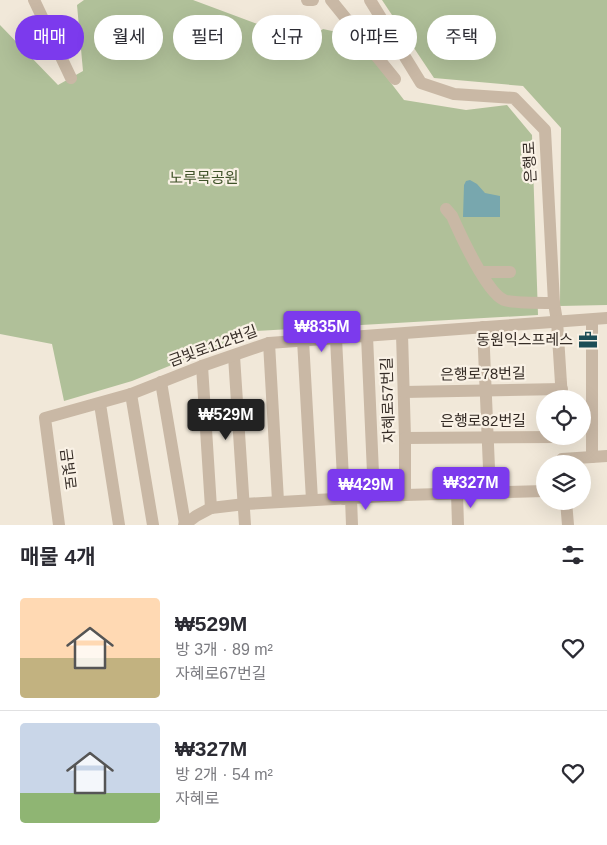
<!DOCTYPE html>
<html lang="ko">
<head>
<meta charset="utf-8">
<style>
  :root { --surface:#fff; --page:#f7f7f7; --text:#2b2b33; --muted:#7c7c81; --line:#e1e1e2; --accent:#7c3aed }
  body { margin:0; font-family:Arial,"Noto Sans KR",sans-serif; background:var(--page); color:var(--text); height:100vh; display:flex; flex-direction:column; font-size:19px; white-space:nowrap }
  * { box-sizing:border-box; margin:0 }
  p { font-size:16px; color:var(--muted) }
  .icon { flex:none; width:28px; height:28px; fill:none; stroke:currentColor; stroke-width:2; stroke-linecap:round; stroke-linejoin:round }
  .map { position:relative; height:525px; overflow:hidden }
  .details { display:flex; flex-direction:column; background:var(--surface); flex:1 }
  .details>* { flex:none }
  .banner { position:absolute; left:15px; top:15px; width:578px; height:45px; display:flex; gap:10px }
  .controls { position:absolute; left:536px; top:390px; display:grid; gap:10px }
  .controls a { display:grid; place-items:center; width:55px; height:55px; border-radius:50%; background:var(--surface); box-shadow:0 5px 20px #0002; font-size:25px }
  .price { position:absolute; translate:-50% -42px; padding:0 11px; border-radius:5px; background:var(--accent); color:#fff; font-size:16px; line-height:32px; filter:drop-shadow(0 1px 2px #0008) }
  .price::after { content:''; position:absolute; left:50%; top:30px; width:15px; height:11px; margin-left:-8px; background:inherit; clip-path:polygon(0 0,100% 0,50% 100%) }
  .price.active { background:#222; color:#fff }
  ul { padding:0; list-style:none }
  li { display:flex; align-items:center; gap:15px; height:125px; padding:0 20px }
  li+li { border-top:1px solid var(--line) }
  li span { display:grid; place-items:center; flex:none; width:140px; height:100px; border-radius:5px; color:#555 }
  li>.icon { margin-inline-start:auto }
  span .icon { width:60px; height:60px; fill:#fffc; stroke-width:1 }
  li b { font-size:21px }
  h2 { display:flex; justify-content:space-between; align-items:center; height:60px; padding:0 20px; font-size:21px }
  .pill { padding:0 18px; border-radius:22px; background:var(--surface); box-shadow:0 5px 20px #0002; font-size:18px; line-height:45px }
  .pill.active { background:var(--accent); color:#fff }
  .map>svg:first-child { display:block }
  .green { fill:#b0c099 }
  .water { fill:#78a7ae }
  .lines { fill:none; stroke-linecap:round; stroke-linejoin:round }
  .minor { stroke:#c9b8a5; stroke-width:12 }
  .labels { text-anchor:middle; stroke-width:4.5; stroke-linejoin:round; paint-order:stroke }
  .street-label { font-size:15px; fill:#352c26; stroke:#f9f1e5 }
  .park-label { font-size:15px; fill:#40532a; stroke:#f9f1e5 }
  .poi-label { font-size:15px; fill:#352c26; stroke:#f9f1e5; text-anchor:end }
</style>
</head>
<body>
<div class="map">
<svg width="607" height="525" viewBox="0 0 607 525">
  <rect width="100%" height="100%" fill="#f1e8d9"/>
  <g class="green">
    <polygon points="84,0 193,0 306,42 323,29 355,36 404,100 466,110 507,105 532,135 538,315 256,331 132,381 64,401 52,344 0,334 0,25 58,85 83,71 77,5"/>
    <polygon points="382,0 607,0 607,305 560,306 561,128 523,86 434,78"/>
  </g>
  <polygon class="water" points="470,180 477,184 485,193 500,196 500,217 463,217 464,185 466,181"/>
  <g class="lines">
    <g class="minor">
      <polyline points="34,0 71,78"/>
      <polyline points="307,0 313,0"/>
      <polyline points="331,0 395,79"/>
      <polyline points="370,0 421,83 454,94 514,98 545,130 554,303 557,321 562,399"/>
      <path d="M446,209L452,216C460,234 487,293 504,300C510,303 545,303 554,303"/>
      <polyline points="481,272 510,272"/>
      <polyline points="592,320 592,457"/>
      <polyline points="483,327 490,492"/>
      <polyline points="402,334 405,438 405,495"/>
      <polyline points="367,336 374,496"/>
      <polyline points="336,338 344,499"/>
      <polyline points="303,340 312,500"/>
      <polyline points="269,343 278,501"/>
      <polyline points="234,356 245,525"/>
      <polyline points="202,366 211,508"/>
      <polyline points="161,382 185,524"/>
      <polyline points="404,392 562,389"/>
      <polyline points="131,394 153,525"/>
      <polyline points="100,404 119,525"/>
      <polyline points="405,438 561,437"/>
      <polyline points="562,459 607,456"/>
      <polyline points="457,493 458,525"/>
      <polyline points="351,498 352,525"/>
      <polyline points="566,501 568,525"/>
      <polyline points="59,525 45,418 131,394 202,366 269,343 607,318"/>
      <polyline points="184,525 196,516 211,508 245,504 405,495 545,491"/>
    </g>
  </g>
  <defs>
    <g id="office-bare" transform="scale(1.5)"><path d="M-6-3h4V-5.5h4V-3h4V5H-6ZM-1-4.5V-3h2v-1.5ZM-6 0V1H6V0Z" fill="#1c4d56" stroke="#f9f1e5" stroke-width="2.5" paint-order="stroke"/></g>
  </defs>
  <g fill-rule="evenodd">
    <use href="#office-bare" x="588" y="340"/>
  </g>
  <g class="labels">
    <g class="street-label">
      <text transform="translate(530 162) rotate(-93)" y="5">은행로</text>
      <text transform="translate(213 346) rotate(-20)" y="5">금빛로112번길</text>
      <text transform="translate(483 374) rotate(-1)" y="5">은행로78번길</text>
      <text transform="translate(388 400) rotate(-92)" y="5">자혜로57번길</text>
      <text x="483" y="426">은행로82번길</text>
      <text transform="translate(68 469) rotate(83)" y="5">금빛로</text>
    </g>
    <g class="park-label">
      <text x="204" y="183">노루목공원</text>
    </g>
    <g class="poi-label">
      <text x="573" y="345">동원익스프레스</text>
    </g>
  </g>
</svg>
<div class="controls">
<a><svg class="icon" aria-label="locate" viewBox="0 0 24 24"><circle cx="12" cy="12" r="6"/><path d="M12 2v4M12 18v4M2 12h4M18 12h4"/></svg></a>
<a><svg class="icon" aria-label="layers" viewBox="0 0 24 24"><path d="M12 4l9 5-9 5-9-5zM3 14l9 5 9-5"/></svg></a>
</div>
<b class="price" style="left:322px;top:353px">₩835M</b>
<b class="price active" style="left:226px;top:441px">₩529M</b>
<b class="price" style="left:471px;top:509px">₩327M</b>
<b class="price" style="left:366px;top:511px">₩429M</b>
<div class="banner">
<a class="pill active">매매</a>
<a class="pill">월세</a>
<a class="pill">필터</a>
<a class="pill">신규</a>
<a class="pill">아파트</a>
<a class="pill">주택</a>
</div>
</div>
<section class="details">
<h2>매물 4개<svg class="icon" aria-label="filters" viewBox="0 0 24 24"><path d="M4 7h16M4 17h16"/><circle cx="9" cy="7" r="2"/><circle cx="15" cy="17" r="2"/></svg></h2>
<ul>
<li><span style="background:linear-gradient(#ffd9b3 60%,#c2b280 0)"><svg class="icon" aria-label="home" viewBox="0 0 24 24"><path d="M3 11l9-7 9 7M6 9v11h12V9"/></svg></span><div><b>₩529M</b><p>방 3개 · 89 m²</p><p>자혜로67번길</p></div><svg class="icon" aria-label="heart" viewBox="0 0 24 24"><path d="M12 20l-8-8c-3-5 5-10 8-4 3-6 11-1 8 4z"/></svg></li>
<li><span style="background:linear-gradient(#c9d6e8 70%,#8fb573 0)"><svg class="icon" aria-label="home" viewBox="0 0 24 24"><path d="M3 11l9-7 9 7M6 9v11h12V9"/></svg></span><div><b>₩327M</b><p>방 2개 · 54 m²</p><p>자혜로</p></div><svg class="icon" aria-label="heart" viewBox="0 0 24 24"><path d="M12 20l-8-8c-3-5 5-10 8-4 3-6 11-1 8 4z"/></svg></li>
</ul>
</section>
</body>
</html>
